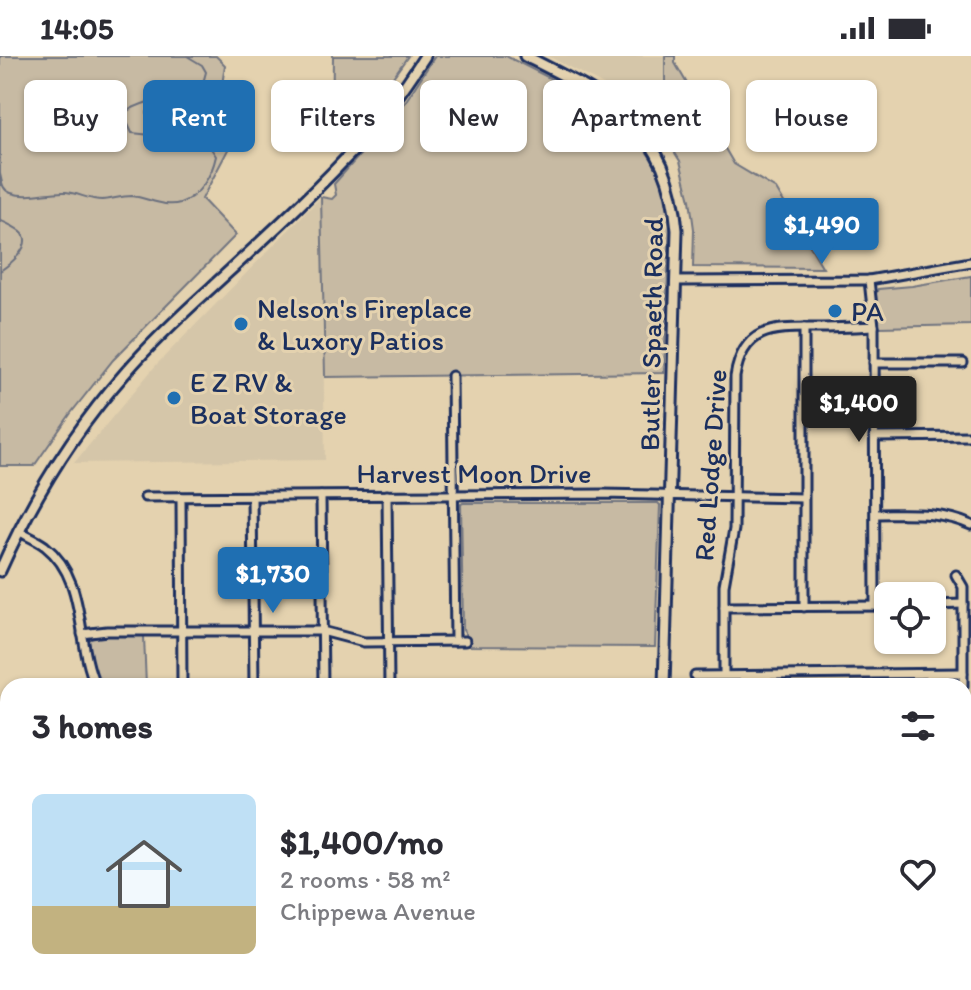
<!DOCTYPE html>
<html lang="en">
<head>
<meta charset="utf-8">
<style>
  :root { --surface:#fff; --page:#f2f2f3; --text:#2b2b33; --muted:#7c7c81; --line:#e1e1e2; --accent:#1f6fb2 }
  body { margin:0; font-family:Itim,sans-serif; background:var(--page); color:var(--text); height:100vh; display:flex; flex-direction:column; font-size:30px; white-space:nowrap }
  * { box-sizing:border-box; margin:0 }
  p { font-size:26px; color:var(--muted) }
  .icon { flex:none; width:44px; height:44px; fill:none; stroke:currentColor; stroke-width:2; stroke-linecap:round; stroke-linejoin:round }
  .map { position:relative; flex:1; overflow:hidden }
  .drawer { position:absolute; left:0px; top:622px; width:972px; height:312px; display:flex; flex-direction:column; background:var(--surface); border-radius:24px 24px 0 0; box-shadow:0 2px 6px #0004 }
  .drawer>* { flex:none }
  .banner { position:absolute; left:24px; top:24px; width:924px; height:72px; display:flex; gap:16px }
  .buttons { position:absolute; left:874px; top:526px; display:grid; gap:16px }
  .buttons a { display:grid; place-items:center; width:72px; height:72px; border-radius:12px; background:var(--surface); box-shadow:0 2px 6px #0004; font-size:40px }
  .price { position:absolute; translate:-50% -68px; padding:0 18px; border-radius:8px; background:var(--accent); color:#fff; font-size:26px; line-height:52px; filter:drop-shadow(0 2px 4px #0008) }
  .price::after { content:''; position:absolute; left:50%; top:48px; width:24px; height:18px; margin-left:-12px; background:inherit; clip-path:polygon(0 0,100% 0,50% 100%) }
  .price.on { background:#222; color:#fff }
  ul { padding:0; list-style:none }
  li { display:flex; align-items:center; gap:24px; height:200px; padding:0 32px }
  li+li { border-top:2px solid var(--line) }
  li span { display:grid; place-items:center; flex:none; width:224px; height:160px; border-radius:12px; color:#555 }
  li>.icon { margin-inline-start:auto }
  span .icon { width:96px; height:96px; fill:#fffc; stroke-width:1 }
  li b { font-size:34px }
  h2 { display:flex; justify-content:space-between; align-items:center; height:96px; padding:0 32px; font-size:34px }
  .pill { padding:0 28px; border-radius:12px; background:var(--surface); box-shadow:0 2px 6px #0004; font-size:28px; line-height:72px }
  .pill.on { background:var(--accent); color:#fff }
  .status { display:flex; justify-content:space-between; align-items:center; height:56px; padding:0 40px; background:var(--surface); direction:ltr }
  .status svg { height:22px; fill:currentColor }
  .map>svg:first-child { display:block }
  .built { fill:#d5c6a9 }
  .green { fill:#c7baa3; stroke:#717480; stroke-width:2 }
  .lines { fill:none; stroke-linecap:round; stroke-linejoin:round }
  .stream { stroke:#6b6f7e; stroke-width:2 }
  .minor-casing { stroke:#1b2f5e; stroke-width:13 }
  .major-casing { stroke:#1b2f5e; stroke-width:15 }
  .minor { stroke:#e4d2af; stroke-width:7 }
  .major { stroke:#e4d2af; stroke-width:9 }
  .poi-dot { fill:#1f6fb2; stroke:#e4d2af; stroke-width:3 }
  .labels { text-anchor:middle; stroke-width:6; stroke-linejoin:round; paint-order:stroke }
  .poi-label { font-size:28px; fill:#1b2f5e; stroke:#e4d2af; text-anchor:start }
  .street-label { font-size:28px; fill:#1b2f5e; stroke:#e4d2af }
</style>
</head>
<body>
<div class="status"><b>14:05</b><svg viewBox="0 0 49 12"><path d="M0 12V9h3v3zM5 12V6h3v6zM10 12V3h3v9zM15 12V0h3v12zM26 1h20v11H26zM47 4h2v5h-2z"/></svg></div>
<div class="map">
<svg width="971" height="934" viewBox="0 0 971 934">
  <rect width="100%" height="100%" fill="#e4d2af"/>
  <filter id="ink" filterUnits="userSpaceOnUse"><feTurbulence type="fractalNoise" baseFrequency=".0125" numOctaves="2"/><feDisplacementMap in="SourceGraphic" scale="16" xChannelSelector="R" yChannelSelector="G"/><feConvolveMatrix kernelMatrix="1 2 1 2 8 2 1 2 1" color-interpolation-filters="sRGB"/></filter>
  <g filter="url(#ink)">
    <g class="built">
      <polygon points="548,0 665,0 665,81 661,82 646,62 623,42 600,27"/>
      <polygon points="321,141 325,404 74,407 157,308"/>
    </g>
    <g class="green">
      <polygon points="0,0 216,0 225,9 221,36 147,56 147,72 232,86 202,143 236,179 113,304 71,357 34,410 0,410"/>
      <polygon points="333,0 408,0 368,56 337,90 332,84"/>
      <polygon points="435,0 506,0 601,48 623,65 641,87 657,112 668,146 670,167 664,317 325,321 321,141 332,143 336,139 334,128 400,54"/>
      <polygon points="665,0 675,0 675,7 734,108 776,133 823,212 693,211 694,173 690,144 680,105 665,81"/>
      <polygon points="971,220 971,269 879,271 876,238 878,233 912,230"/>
      <polygon points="463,447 658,447 660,449 655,591 466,590 466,579 463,574 461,448"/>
      <path d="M144,580L146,630H103L95,619L88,584C104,577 127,580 144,580Z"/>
      <polygon points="0,649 8,653 8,926 648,926 648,934 0,934"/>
    </g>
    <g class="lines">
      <g class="stream">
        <path d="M0,118C2,126 2,134 11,137C29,143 48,135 66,136C78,137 89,144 102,144C112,143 122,140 132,140C148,142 165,152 180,147C200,140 212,119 216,100L210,91L200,88L183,89L151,79L132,77L125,62L127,55C150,41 180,41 203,27L206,16L202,9L187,0"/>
        <path d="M0,164C7,168 18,172 23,178C32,191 9,209 0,215"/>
        <polyline points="0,670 8,674"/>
        <polyline points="0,734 3,733 8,734"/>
        <polyline points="0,859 4,867 8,870"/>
        <polyline points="176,926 177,934"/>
      </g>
      <g class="minor-casing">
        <g id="minor">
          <polyline points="869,224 874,270 875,550"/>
          <polyline points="676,225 869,224 971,206"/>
          <polyline points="804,272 804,551"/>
          <polyline points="874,307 963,307"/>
          <polyline points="452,320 455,585"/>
          <polyline points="874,381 971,380"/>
          <polyline points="387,439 389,630"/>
          <polyline points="252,440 254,630"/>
          <polyline points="321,440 323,630"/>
          <polyline points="145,441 603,438 803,442"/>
          <polyline points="181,441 182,630"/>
          <path d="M876,458C909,458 939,455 971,469"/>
          <path d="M18,475C27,480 37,484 45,490C88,524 75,585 96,630"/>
          <polyline points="956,519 963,531 963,630"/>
          <polyline points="932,549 963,548"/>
          <polyline points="724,551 888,550"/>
          <polyline points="82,578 107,575 322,575 364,586 465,585"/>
          <path d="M724,619V529L734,473L735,321C743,270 774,272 816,272C836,272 855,271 874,270"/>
          <polyline points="695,620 963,617"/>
          <polyline points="964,717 964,818"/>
          <polyline points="713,926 713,934"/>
          <polyline points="778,926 778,934"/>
          <polyline points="846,934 846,926"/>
          <polyline points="946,934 947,926"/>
        </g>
      </g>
      <g class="major-casing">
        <g id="major">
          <path d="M525,0C610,43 668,68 677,174L664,630"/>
          <path d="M0,515C33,441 72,377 126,316C152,286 182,258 212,231C264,183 317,135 364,83C387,57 406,29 425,0"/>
          <polyline points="656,934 656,926"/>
        </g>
      </g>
      <use href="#minor" class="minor"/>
      <use href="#major" class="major"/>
    </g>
  </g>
  <g class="poi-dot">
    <circle cx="835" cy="255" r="8"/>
    <circle cx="241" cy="268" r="8"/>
    <circle cx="174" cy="342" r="8"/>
  </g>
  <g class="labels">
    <g class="poi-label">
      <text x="257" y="262">Nelson's Fireplace<tspan x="257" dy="32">&amp; Luxory Patios</tspan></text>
      <text x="851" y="265">PA</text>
      <text x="190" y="336">E Z RV &amp;<tspan x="190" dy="32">Boat Storage</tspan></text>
    </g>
    <g class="street-label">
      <text transform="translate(651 278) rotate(-89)" y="10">Butler Spaeth Road</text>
      <text transform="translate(710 409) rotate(-86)" y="10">Red Lodge Drive</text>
      <text x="474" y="427">Harvest Moon Drive</text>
    </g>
  </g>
</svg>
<div class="buttons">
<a><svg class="icon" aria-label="locate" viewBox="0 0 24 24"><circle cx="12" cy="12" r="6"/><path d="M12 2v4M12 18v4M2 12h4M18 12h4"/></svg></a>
</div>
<b class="price" style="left:822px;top:210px">$1,490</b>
<b class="price on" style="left:859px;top:388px">$1,400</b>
<b class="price" style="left:273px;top:559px">$1,730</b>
<div class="banner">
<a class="pill">Buy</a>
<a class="pill on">Rent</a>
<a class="pill">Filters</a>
<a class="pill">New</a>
<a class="pill">Apartment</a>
<a class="pill">House</a>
</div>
<section class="drawer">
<h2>3 homes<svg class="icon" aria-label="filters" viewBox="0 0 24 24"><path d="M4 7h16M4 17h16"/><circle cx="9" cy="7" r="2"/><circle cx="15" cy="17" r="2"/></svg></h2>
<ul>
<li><span style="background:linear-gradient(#bfe0f5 70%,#c2b280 0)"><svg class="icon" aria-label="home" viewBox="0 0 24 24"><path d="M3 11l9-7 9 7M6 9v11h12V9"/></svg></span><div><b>$1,400/mo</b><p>2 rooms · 58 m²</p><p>Chippewa Avenue</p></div><svg class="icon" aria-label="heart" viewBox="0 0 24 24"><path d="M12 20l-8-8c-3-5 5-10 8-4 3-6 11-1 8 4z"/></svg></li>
</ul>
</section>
</div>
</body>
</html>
